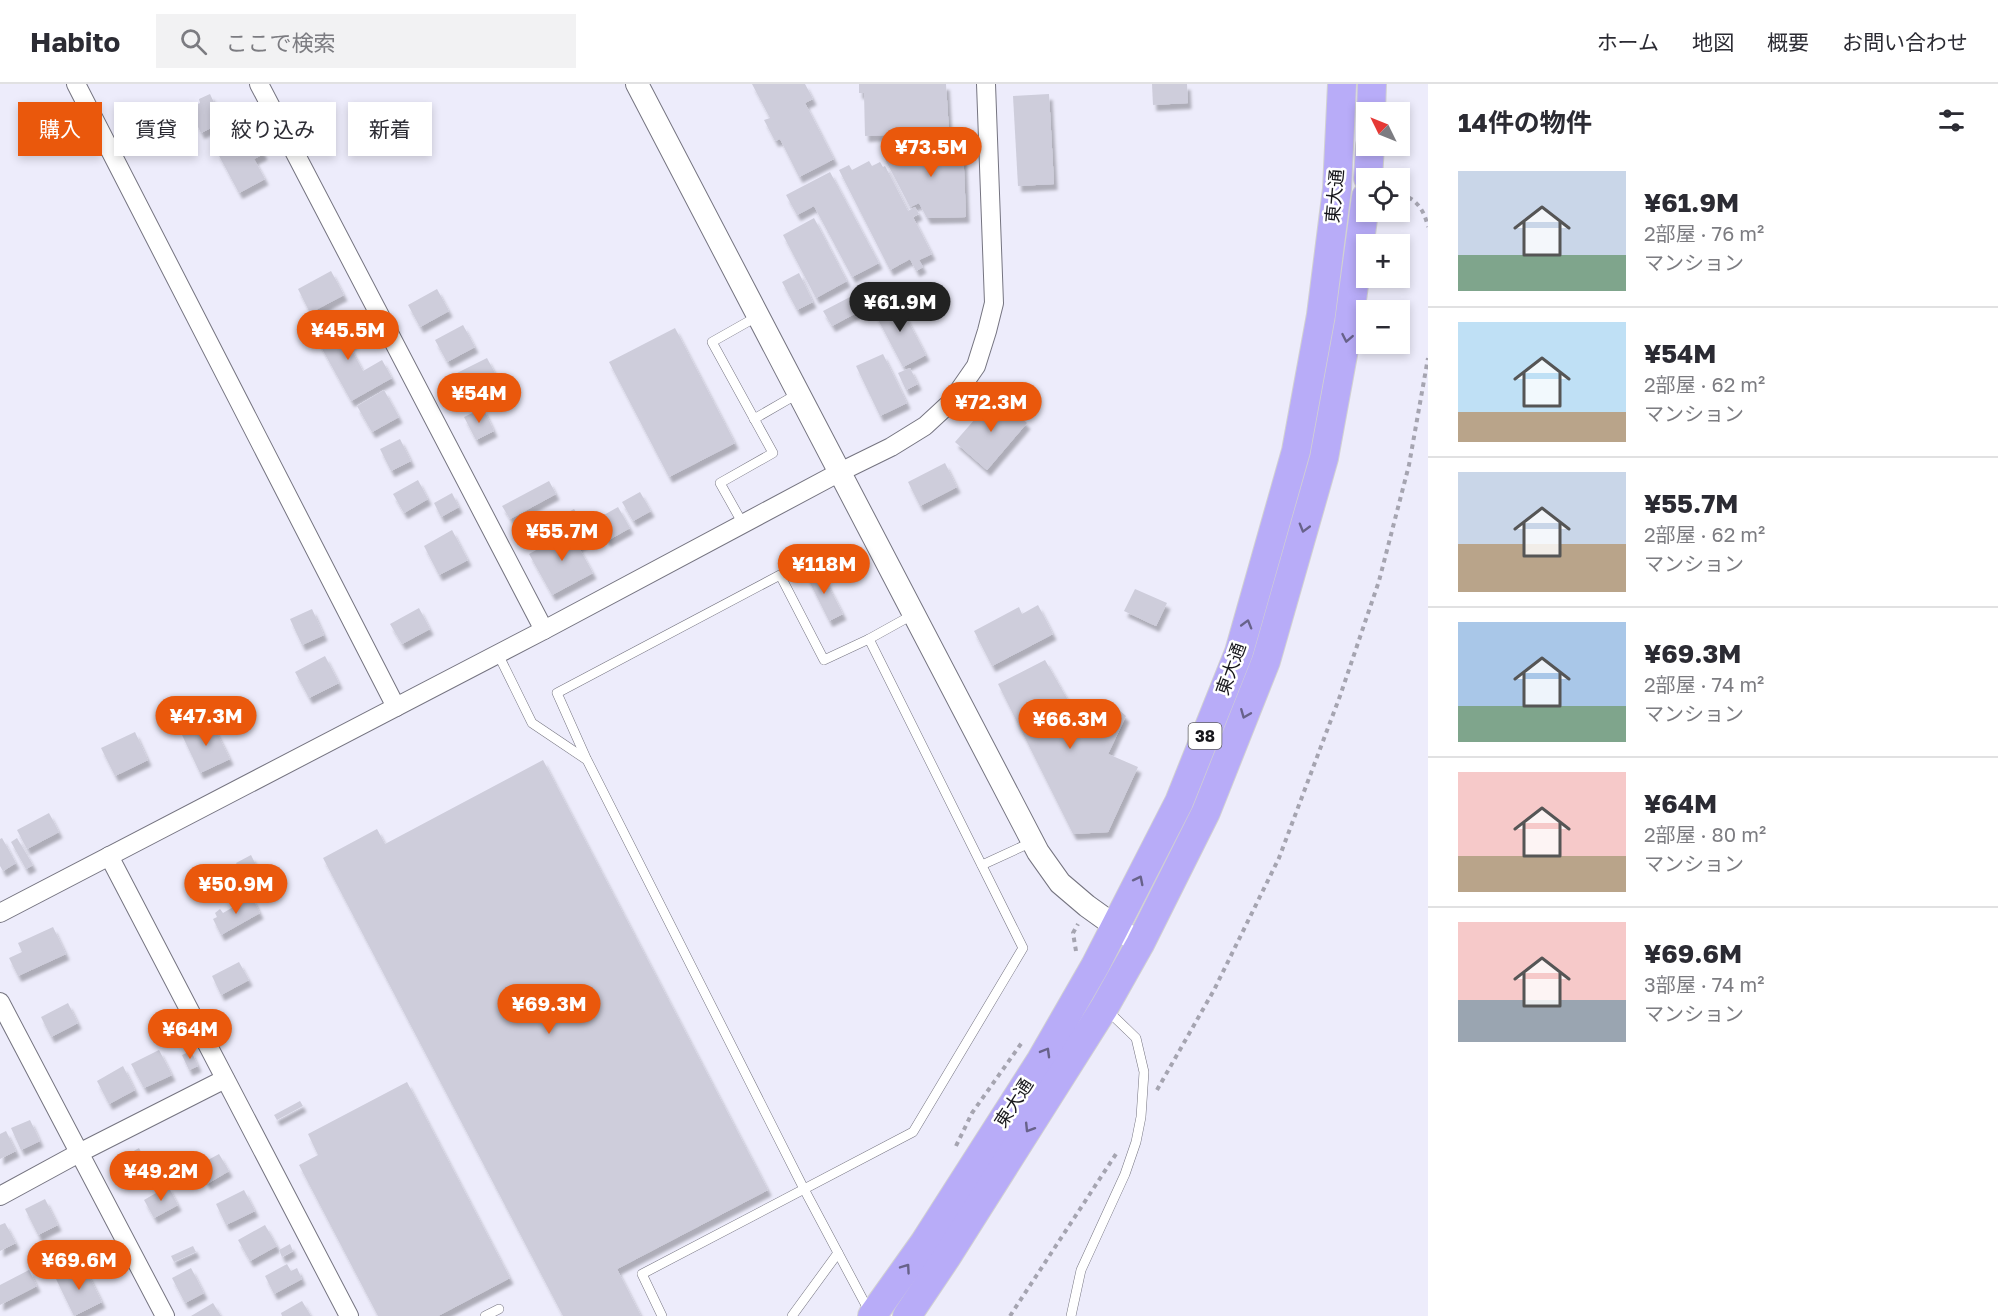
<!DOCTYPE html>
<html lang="ja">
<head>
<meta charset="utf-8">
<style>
  :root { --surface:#fff; --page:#f2f2f3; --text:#2b2b33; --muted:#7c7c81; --line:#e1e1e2; --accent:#ea580c }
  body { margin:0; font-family:"Golos Text","Noto Sans JP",sans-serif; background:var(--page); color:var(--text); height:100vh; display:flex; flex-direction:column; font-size:22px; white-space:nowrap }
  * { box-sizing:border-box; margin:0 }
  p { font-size:20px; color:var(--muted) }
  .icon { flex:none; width:33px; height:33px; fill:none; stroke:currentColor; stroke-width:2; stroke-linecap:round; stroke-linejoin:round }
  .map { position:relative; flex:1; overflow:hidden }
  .details { display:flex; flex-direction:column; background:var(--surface); width:570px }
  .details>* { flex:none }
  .guide { position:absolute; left:18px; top:18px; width:570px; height:54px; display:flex; gap:12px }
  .needle { width:39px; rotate:313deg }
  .tools { position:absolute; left:1356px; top:18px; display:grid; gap:12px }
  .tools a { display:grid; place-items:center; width:54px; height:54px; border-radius:0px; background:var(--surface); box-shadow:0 3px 9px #0003; font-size:30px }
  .price { position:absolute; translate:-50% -51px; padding:0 14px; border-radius:21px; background:var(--accent); color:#fff; font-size:20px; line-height:39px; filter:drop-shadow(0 2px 3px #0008) }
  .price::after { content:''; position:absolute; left:50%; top:36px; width:18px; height:14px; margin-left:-9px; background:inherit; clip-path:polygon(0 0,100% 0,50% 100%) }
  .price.current { background:#222; color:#fff }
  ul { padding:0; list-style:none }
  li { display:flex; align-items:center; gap:18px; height:150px; padding:0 30px }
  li+li { border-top:2px solid var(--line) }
  li span { display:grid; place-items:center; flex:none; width:168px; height:120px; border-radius:0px; color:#555 }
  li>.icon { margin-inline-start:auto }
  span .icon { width:72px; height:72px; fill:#fffc; stroke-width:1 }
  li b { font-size:26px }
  h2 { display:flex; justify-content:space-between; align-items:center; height:72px; padding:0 30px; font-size:26px }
  .pill { padding:0 21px; border-radius:0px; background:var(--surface); box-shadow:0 3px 9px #0003; font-size:21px; line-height:54px }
  .pill.current { background:var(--accent); color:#fff }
  header { display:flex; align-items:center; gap:36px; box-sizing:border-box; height:84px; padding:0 30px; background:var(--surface); border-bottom:2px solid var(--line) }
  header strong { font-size:28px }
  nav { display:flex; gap:33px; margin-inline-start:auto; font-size:21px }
  .search { width:420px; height:54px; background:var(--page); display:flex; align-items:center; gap:15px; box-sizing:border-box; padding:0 21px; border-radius:0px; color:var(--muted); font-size:22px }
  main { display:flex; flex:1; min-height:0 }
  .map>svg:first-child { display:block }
  .building { fill:#cecddb; filter:url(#shadow) }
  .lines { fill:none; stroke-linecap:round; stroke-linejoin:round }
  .service-casing { stroke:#757480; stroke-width:10 }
  .minor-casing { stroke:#757480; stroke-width:20 }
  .tertiary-casing { stroke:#757480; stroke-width:24 }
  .trunk-casing { stroke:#d1d1d2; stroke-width:30 }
  .path { stroke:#a5a4b0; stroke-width:4; stroke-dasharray:4.5 4.5; stroke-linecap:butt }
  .service { stroke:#fff; stroke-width:9 }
  .minor { stroke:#fff; stroke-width:18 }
  .tertiary { stroke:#fff; stroke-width:22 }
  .trunk { stroke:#b8acf8; stroke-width:28 }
  .oneway { stroke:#68628a }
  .labels { text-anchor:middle; stroke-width:5; stroke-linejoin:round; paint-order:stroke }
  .shield { fill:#fff; stroke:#5d5d60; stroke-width:1.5 }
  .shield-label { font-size:16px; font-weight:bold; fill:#17171c }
  .street-label { font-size:18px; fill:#17171c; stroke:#fff }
</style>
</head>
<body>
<header>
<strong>Habito</strong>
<div class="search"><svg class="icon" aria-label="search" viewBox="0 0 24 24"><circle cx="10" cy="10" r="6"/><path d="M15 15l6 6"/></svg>ここで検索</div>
<nav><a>ホーム</a><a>地図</a><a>概要</a><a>お問い合わせ</a></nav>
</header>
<main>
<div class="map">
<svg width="1428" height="1232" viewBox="0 0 1428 1232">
  <defs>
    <filter id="shadow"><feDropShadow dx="3.5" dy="6" stdDeviation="1.5" flood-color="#0004"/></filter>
  </defs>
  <rect width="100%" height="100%" fill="#edecfb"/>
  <g class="building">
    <polygon points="752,0 805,0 813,15 805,19 834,75 799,93 780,55 775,57 764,36 770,34"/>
    <polygon points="859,0 946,0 949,48 865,52 864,9 859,9"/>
    <polygon points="1152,0 1187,0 1188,19 1153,21"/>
    <polygon points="210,10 223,38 201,49 189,24 200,19 199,15"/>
    <polygon points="1049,10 1054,100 1018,102 1013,12"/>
    <polygon points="253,49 264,70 254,75 265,95 239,109 217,68"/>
    <polygon points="963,61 966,133 927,134 919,119 910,123 883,71 893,64"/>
    <polygon points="869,77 872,82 880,78 883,83 885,82 908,127 915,123 919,130 913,133 932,170 919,176 923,183 916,187 910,175 890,186 839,86 849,81 852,86"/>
    <polygon points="830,88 879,179 852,193 814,122 797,131 786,111"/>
    <polygon points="814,134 847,197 816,214 783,151"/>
    <polygon points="331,187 344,211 310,229 298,205"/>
    <polygon points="799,189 813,218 797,226 782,198"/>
    <polygon points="437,205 449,227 420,243 408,221"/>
    <polygon points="852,212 860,227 832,242 823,227"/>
    <polygon points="896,214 926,271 903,283 873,226"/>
    <polygon points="334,232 344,251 349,248 355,258 349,261 363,287 382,276 392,294 351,317 311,245"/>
    <polygon points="463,241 475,263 447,278 435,256"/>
    <polygon points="675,244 735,359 669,393 609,278"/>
    <polygon points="883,270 907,319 880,332 856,282"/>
    <polygon points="487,274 498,295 468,311 457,289"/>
    <polygon points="910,284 918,300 906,306 898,289"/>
    <polygon points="384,306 399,333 372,348 357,322"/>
    <polygon points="995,312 1027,339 987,386 955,358"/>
    <polygon points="483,324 494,347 476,356 464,333"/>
    <polygon points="400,355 411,377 391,387 380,365"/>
    <polygon points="945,379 957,403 920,422 908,398"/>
    <polygon points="418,396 428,415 404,429 393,410"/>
    <polygon points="549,397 556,410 510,435 502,422"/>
    <polygon points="640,408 651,427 633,437 622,418"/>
    <polygon points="452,409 459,423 441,433 434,419"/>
    <polygon points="618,423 630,444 607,457 595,436"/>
    <polygon points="574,425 578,431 565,438 561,432"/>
    <polygon points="589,436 596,451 589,454 582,439"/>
    <polygon points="577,444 585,459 578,462 593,489 552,511 529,470"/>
    <polygon points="452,446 468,476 439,491 424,462"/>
    <polygon points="812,467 816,474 800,482 796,476"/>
    <polygon points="819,484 843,530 829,537 806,491"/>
    <polygon points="1135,505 1167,519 1156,542 1124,527"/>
    <polygon points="1038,521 1053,550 992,582 974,547 1019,523 1022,530"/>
    <polygon points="419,524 430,545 402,560 390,540"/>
    <polygon points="312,525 324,551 302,561 290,535"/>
    <polygon points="325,572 339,599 309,614 295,588"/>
    <polygon points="1045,576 1084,644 1119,626 1126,632 1108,670 1138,683 1108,748 1073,750 998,600"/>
    <polygon points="211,637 230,675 200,689 182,651"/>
    <polygon points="135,648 148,676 115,692 101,664"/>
    <polygon points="543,676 768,1106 617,1185 641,1232 563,1232 323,774 377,745 385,760"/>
    <polygon points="49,729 59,748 27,765 17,746"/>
    <polygon points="2,754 16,779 3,787 0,782 0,755"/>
    <polygon points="17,754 33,781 26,785 11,758"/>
    <polygon points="251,771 261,791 247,799 236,779"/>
    <polygon points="252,813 260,829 221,851 213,835 217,833 215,829 220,825 223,829 235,822 232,817 238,814 241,820"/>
    <polygon points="53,843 66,870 18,892 9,874 22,868 18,859"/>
    <polygon points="239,878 249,896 221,911 212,892"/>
    <polygon points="68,919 78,939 51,953 41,933"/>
    <polygon points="159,966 172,991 144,1004 131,980"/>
    <polygon points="191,967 198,982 189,986 182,971"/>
    <polygon points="123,982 135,1006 109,1020 97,997"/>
    <polygon points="407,998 510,1194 438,1232 378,1232 299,1081 318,1071 308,1050"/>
    <polygon points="300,1017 303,1022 277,1036 274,1031"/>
    <polygon points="30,1036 40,1057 21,1066 11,1044"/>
    <polygon points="6,1047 16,1067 0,1075 0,1050"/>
    <polygon points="139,1064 150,1085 125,1099 114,1078"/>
    <polygon points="219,1070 229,1087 207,1100 197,1082"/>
    <polygon points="168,1102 178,1121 154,1134 144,1116"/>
    <polygon points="244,1106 255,1127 226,1141 216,1120"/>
    <polygon points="45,1115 58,1141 38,1151 25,1125"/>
    <polygon points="5,1139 16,1159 0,1167 0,1141"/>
    <polygon points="265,1141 277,1162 250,1177 238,1156"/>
    <polygon points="290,1160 293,1167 282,1173 279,1166"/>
    <polygon points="193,1162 196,1168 174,1178 171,1172"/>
    <polygon points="287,1180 291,1187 297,1184 302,1195 274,1210 265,1192"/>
    <polygon points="84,1182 102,1218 74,1232 56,1195"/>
    <polygon points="191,1184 204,1209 185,1219 172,1194"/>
    <polygon points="29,1186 37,1202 0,1221 0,1201"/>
    <polygon points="302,1217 311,1232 282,1232 281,1229"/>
    <polygon points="213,1219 221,1232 191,1232"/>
  </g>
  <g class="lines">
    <g class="service-casing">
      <g id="service">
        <polyline points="754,335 799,309"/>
        <polyline points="743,440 720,399 773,369 712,258 758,232"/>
        <polyline points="498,570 532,639 587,676 804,1105 869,1227"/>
        <polyline points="586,674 557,609 780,491 824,576 869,555"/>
        <polyline points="982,781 1032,758"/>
        <polyline points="485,1232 499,1225"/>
        <polyline points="662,1232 642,1190 913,1048 1023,864 869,555 914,530"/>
        <polyline points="792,1232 838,1169"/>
        <polyline points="1071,1232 1081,1186 1125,1090 1136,1058 1141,1033 1144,988 1136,954 1108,927"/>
      </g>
    </g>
    <g class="minor-casing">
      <g id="minor">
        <polyline points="76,0 396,623"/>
        <polyline points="259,0 544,546"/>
        <polyline points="109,772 349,1232"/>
        <polyline points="0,829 544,546 840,388 891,363 925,342 951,318 976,282 987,247 994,219 986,0"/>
        <polyline points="0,918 165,1232"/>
        <polyline points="0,1112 79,1069 225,995"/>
      </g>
    </g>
    <g class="tertiary-casing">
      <polyline id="tertiary" points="637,0 1038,768 1060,799 1087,822 1140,860"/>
    </g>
    <g class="trunk-casing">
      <g id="trunk">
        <polyline points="1371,28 1372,0"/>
        <polyline points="1368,94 1370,62"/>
        <polyline points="872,1232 924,1159 1041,976 1095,882 1179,718 1239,568 1296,367 1321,231 1337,105 1342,0"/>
        <polyline points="907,1232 946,1174 1104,924 1140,860 1206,728 1266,577 1324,374 1349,238 1366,113"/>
      </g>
    </g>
    <g class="path">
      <path d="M1400,110C1417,115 1424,126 1428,143"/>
      <polyline points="1076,867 1073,849 1078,840"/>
      <polyline points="1157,1006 1214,906 1279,774 1340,612 1379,497 1409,381 1428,274"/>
      <polyline points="956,1062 972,1029 1023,957"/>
      <polyline points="1010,1232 1116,1070"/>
    </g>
    <use href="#service" class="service"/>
    <use href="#minor" class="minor"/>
    <use href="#tertiary" class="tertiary"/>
    <use href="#trunk" class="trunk"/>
  </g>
  <defs><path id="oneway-chevron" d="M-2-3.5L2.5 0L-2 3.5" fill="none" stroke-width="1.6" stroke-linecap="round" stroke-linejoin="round" transform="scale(1.5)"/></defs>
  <g class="oneway">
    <use href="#oneway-chevron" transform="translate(1347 254) rotate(101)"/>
    <use href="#oneway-chevron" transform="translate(1304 444) rotate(106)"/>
    <use href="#oneway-chevron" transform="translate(1247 540) rotate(-74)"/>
    <use href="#oneway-chevron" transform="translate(1245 630) rotate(112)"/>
    <use href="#oneway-chevron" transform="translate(1139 796) rotate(-63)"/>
    <use href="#oneway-chevron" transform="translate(1046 968) rotate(-60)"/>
    <use href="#oneway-chevron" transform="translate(1029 1044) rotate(122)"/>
    <use href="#oneway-chevron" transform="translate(906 1184) rotate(-55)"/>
  </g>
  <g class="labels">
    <rect class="shield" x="1188.5" y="639" width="33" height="26" rx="4.5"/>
    <g class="shield-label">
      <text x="1205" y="658">38</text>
    </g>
    <g class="street-label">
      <text transform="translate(1335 112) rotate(-85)" y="6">東大通</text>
      <text transform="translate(1231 585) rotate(-70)" y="6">東大通</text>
      <text transform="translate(1014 1019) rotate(-57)" y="6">東大通</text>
    </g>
  </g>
</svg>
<div class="tools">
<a><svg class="needle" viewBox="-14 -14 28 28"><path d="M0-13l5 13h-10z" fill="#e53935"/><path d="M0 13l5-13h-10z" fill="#7c7c81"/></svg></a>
<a><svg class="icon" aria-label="locate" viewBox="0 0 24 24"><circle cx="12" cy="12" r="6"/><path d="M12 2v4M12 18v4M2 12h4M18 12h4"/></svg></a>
<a>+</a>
<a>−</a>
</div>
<b class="price" style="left:931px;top:94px">¥73.5M</b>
<b class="price current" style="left:900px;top:249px">¥61.9M</b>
<b class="price" style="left:348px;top:277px">¥45.5M</b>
<b class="price" style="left:479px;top:340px">¥54M</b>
<b class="price" style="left:991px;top:349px">¥72.3M</b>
<b class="price" style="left:562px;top:478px">¥55.7M</b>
<b class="price" style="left:824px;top:511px">¥118M</b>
<b class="price" style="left:206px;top:663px">¥47.3M</b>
<b class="price" style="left:1070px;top:666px">¥66.3M</b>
<b class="price" style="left:236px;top:831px">¥50.9M</b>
<b class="price" style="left:549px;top:951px">¥69.3M</b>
<b class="price" style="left:190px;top:976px">¥64M</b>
<b class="price" style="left:161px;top:1118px">¥49.2M</b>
<b class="price" style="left:79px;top:1207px">¥69.6M</b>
<div class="guide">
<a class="pill current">購入</a>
<a class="pill">賃貸</a>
<a class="pill">絞り込み</a>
<a class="pill">新着</a>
</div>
</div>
<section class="details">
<h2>14件の物件<svg class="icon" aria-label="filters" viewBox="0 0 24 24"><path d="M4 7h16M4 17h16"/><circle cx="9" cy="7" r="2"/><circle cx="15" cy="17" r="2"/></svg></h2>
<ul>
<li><span style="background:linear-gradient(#c9d6e8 70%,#7fa58c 0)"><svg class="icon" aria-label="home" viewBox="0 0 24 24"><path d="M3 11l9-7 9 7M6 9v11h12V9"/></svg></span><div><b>¥61.9M</b><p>2部屋 · 76 m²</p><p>マンション</p></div></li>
<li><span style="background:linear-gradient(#bfe0f5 75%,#b9a48a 0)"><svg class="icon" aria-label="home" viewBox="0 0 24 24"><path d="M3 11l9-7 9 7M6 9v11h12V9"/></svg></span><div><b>¥54M</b><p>2部屋 · 62 m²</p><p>マンション</p></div></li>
<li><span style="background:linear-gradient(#c9d6e8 60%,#b9a48a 0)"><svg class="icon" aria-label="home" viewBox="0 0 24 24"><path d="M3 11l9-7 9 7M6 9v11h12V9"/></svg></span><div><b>¥55.7M</b><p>2部屋 · 62 m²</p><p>マンション</p></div></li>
<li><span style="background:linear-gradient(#a9c7e8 70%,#7fa58c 0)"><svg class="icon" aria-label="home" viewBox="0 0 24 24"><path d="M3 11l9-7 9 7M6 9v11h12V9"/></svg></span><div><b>¥69.3M</b><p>2部屋 · 74 m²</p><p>マンション</p></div></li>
<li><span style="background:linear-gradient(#f6c9c9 70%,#b9a48a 0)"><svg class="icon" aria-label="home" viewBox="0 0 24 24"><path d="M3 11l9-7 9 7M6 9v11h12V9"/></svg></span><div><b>¥64M</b><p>2部屋 · 80 m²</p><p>マンション</p></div></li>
<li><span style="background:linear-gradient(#f6c9c9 65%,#9aa5b1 0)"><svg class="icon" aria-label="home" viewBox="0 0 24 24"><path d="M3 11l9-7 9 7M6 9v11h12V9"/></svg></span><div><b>¥69.6M</b><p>3部屋 · 74 m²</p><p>マンション</p></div></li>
</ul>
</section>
</main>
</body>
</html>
